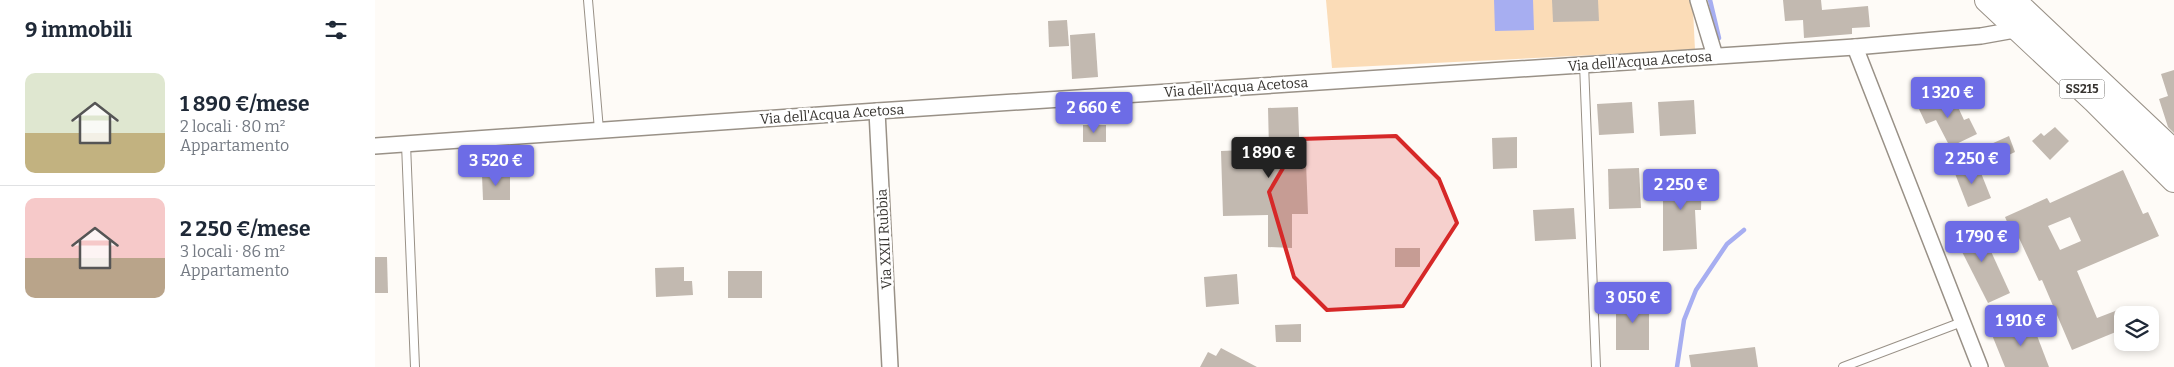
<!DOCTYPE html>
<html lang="it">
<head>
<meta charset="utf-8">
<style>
  :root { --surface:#fff; --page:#f2f2f3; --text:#1f2937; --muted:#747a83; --line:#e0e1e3; --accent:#6d6ce6 }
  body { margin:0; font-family:Bitter,serif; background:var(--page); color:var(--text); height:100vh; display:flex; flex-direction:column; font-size:19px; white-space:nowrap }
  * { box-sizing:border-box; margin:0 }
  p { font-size:16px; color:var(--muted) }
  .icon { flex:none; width:28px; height:28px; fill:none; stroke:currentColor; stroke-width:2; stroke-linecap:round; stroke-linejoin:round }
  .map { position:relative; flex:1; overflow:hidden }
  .sheet { display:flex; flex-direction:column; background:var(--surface); width:375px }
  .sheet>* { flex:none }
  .controls { position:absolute; left:1739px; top:306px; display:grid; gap:10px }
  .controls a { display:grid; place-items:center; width:45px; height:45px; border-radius:10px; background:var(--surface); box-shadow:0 2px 8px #0003; font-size:25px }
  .price { position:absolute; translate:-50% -42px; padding:0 11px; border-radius:5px; background:var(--accent); color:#fff; font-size:16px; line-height:32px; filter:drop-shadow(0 1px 2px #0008) }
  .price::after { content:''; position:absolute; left:50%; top:30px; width:15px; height:11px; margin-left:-8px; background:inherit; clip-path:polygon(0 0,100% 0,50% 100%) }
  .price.on { background:#222; color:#fff }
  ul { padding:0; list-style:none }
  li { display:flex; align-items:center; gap:15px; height:125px; padding:0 25px }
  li+li { border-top:1px solid var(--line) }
  li span { display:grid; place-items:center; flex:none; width:140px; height:100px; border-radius:10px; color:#555 }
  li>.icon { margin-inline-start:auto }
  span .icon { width:60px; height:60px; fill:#fffc; stroke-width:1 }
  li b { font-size:21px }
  h2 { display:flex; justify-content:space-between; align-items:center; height:60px; padding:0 25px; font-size:21px }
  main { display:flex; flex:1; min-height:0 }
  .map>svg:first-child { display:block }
  .green { fill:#fbdcb7 }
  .water { fill:#a7aef1 }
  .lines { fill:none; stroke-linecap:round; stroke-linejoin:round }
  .stream { stroke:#a7aef1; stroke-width:4.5 }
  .building { fill:#c2b9b0; fill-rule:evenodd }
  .lane-casing { stroke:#999187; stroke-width:10 }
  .street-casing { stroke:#999187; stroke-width:18 }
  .primary-casing { stroke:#999187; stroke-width:26 }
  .lane { stroke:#fff; stroke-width:8 }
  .street { stroke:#fff; stroke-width:15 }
  .primary { stroke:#fff; stroke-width:24 }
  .marked { fill:#d62828; fill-opacity:0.2; stroke:#d62828; stroke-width:4; stroke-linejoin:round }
  .labels { text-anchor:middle; stroke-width:5; stroke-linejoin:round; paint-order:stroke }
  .shield { fill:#fff; stroke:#72706d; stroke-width:1 }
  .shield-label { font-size:12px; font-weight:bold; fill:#36332f }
  .street-label { font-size:14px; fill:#36332f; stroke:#fff }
</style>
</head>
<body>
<main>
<section class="sheet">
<h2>9 immobili<svg class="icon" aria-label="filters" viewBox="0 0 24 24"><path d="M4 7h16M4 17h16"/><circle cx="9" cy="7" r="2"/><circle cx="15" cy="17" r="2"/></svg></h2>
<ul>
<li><span style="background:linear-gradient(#dfe7d0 60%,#c2b280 0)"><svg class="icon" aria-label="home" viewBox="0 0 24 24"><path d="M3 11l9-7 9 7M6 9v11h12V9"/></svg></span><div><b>1 890 €/mese</b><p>2 locali · 80 m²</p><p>Appartamento</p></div></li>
<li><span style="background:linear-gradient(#f6c9c9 60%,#b9a48a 0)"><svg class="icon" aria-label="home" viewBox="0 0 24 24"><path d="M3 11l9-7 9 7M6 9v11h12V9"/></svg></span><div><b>2 250 €/mese</b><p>3 locali · 86 m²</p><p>Appartamento</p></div></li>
</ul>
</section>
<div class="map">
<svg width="1799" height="367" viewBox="0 0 1799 367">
  <rect width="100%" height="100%" fill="#fefbf7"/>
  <polygon class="green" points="951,0 1314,0 1318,10 1320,50 957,68"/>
  <polygon class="water" points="1119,0 1158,0 1159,30 1120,31"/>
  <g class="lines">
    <g class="stream">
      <polyline points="1335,0 1344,38"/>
      <polyline points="1302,367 1309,320 1321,290 1352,244 1369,230"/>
    </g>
  </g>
  <g class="building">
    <polygon points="1177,0 1223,0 1224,21 1178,22"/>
    <polygon points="1408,0 1446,0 1447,10 1493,6 1495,27 1477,28 1477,34 1429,38 1428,20 1410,21"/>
    <polygon points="692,20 694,46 674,47 673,21"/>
    <polygon points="720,33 723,77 697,79 695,35"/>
    <polygon points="1799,70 1799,133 1793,127 1784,99 1793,96 1786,74"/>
    <polygon points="1576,92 1589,120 1594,118 1602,134 1575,147 1561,120 1551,124 1543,107"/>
    <polygon points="1319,100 1321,134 1285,136 1283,102"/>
    <polygon points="1257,102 1259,133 1224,135 1222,104"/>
    <polygon points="923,107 925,162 931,162 933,214 917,214 917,248 893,247 893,215 848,216 846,151 894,149 893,108"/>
    <rect x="708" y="125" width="23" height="17"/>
    <polygon points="1680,127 1694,141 1675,160 1657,141 1666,133 1669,136"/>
    <polygon points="1634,136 1640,152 1623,160 1616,144"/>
    <polygon points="1142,137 1142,168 1118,169 1117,138"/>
    <polygon points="1602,163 1616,198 1593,207 1579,171"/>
    <polygon points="1264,168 1266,208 1234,209 1233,169"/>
    <path d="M1748,170L1768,214L1773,212L1784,236L1702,271L1722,318L1748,308V329L1697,350L1667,280L1664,281L1644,238L1640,240L1630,217L1672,198L1675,203ZM1695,217L1706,241L1685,250L1673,226Z"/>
    <polygon points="135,174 135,200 108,200 107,175"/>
    <polygon points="1288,174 1327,174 1326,210 1320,210 1322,249 1288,251"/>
    <polygon points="1199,208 1201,239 1160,241 1158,210"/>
    <polygon points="1603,223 1635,293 1613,303 1578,234"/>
    <rect x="1020" y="248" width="25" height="19"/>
    <polygon points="0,257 12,257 13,293 0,293"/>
    <polygon points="309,267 309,281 317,281 318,295 281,297 280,268"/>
    <rect x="353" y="271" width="34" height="27"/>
    <polygon points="862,274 864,304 831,307 829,277"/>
    <rect x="1241" y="298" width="33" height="52"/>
    <polygon points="1656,320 1674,367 1630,367 1617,335"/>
    <polygon points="926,324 926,342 901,342 900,325"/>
    <polygon points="1380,347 1383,367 1316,367 1314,355"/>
    <polygon points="846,348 882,367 825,367 833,352 841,356"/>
  </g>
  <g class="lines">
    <g class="lane-casing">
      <g id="lane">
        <polyline points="213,0 224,130"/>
        <polyline points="1209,64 1221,367"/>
        <polyline points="31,144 40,367"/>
        <polyline points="1468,367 1587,322"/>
      </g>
    </g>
    <g class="street-casing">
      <g id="street">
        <polyline points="1323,0 1340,56"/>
        <polyline points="1480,47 1605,367"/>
        <polyline points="502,111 515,367"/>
        <polyline points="0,146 502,111 1480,47 1606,36 1645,29 1648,26"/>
      </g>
    </g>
    <g class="primary-casing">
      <g id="primary">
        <polyline points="1612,0 1720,101 1799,180"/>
        <polyline points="1638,0 1799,152"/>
      </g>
    </g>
    <use href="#lane" class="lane"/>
    <use href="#street" class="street"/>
    <use href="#primary" class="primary"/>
  </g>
  <path class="marked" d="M1021,136L1064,179L1082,223L1028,306L952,310L919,277L894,192L925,139Z"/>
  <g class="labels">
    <rect class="shield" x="1684.5" y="79.5" width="45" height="19" rx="4"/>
    <g class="shield-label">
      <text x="1707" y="93">SS215</text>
    </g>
    <g class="street-label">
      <text transform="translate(1265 61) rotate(-4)" y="5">Via dell'Acqua Acetosa</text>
      <text transform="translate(861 87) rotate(-4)" y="5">Via dell'Acqua Acetosa</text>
      <text transform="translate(457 114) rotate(-4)" y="5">Via dell'Acqua Acetosa</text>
      <text transform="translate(509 239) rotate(-93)" y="5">Via XXII Rubbia</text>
    </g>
  </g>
</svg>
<div class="controls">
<a><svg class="icon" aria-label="layers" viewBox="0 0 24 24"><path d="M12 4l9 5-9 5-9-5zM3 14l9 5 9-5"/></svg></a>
</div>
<b class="price" style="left:1573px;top:119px">1 320 €</b>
<b class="price" style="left:719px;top:134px">2 660 €</b>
<b class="price on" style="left:894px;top:179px">1 890 €</b>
<b class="price" style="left:1597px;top:185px">2 250 €</b>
<b class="price" style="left:121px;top:187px">3 520 €</b>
<b class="price" style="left:1306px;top:211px">2 250 €</b>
<b class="price" style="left:1607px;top:263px">1 790 €</b>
<b class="price" style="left:1258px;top:324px">3 050 €</b>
<b class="price" style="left:1646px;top:347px">1 910 €</b>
</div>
</main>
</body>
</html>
